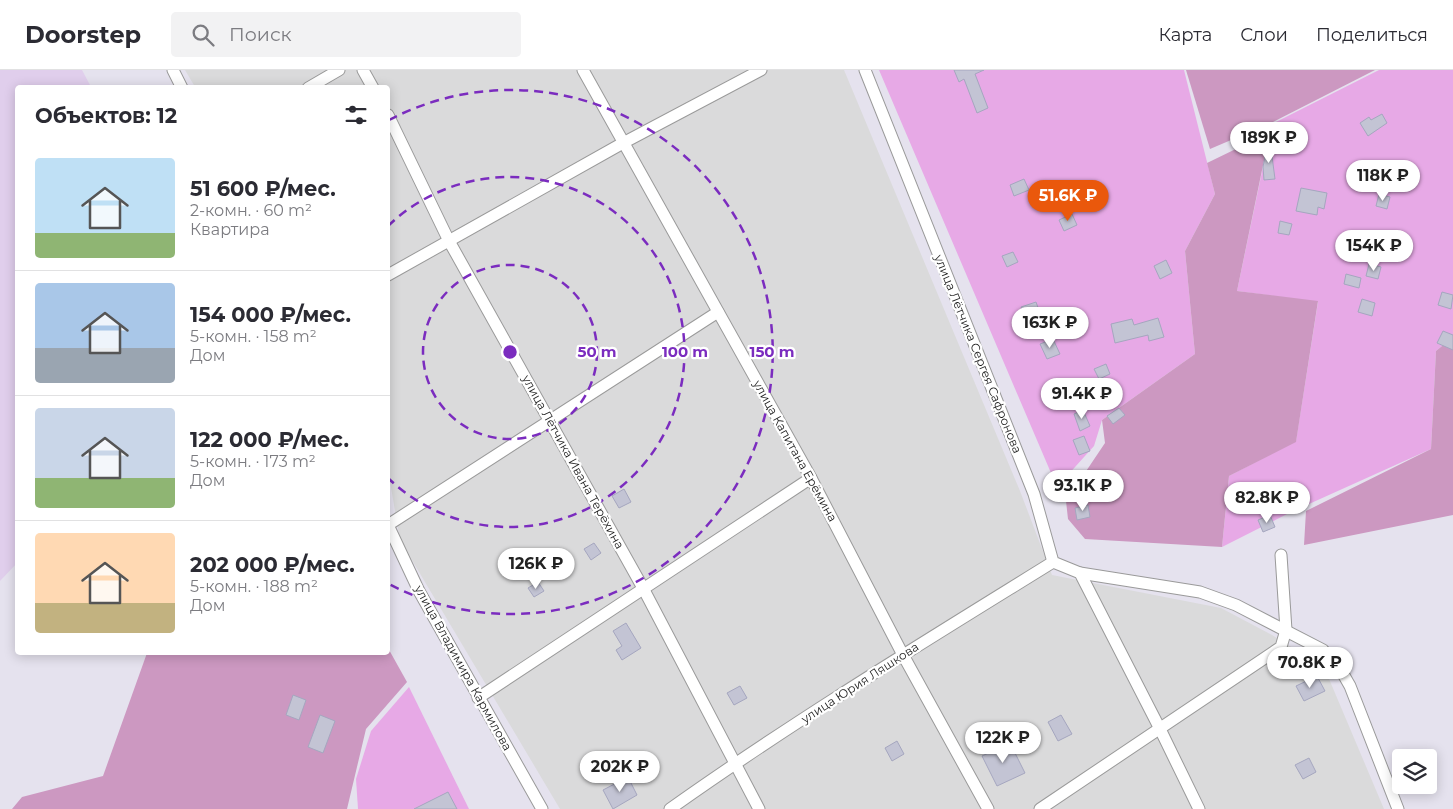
<!DOCTYPE html>
<html lang="ru">
<head>
<meta charset="utf-8">
<style>
  :root { --surface:#fff; --page:#f2f2f3; --text:#2b2b33; --muted:#7c7c81; --line:#e1e1e2; --accent:#ea580c }
  body { margin:0; font-family:Montserrat,sans-serif; background:var(--page); color:var(--text); height:100vh; display:flex; flex-direction:column; font-size:19px; white-space:nowrap }
  * { box-sizing:border-box; margin:0 }
  p { font-size:16px; color:var(--muted) }
  .icon { flex:none; width:28px; height:28px; fill:none; stroke:currentColor; stroke-width:2; stroke-linecap:round; stroke-linejoin:round }
  .map { position:relative; flex:1; overflow:hidden }
  .panel { position:absolute; left:15px; top:15px; width:375px; height:570px; display:flex; flex-direction:column; background:var(--surface); border-radius:5px; box-shadow:0 2px 12px #0003 }
  .panel>* { flex:none }
  .tools { position:absolute; left:1392px; top:679px; display:grid; gap:10px }
  .tools a { display:grid; place-items:center; width:45px; height:45px; border-radius:5px; background:var(--surface); box-shadow:0 2px 12px #0003; font-size:25px }
  .price { position:absolute; translate:-50% -42px; padding:0 11px; border-radius:18px; background:#fff; color:#222; font-size:16px; line-height:32px; filter:drop-shadow(0 1px 2px #0008) }
  .price::after { content:''; position:absolute; left:50%; top:30px; width:15px; height:11px; margin-left:-8px; background:inherit; clip-path:polygon(0 0,100% 0,50% 100%) }
  .price.selected { background:var(--accent); color:#fff }
  ul { padding:0; list-style:none }
  li { display:flex; align-items:center; gap:15px; height:125px; padding:0 20px }
  li+li { border-top:1px solid var(--line) }
  li span { display:grid; place-items:center; flex:none; width:140px; height:100px; border-radius:5px; color:#555 }
  li>.icon { margin-inline-start:auto }
  span .icon { width:60px; height:60px; fill:#fffc; stroke-width:1 }
  li b { font-size:21px }
  h2 { display:flex; justify-content:space-between; align-items:center; height:60px; padding:0 20px; font-size:21px }
  header { display:flex; align-items:center; gap:30px; box-sizing:border-box; height:70px; padding:0 25px; background:var(--surface); border-bottom:1px solid var(--line) }
  header strong { font-size:24px }
  nav { display:flex; gap:28px; margin-inline-start:auto; font-size:18px }
  .search { width:350px; height:45px; background:var(--page); display:flex; align-items:center; gap:12px; box-sizing:border-box; padding:0 18px; border-radius:5px; color:var(--muted); font-size:19px }
  .map>svg:first-child { display:block }
  .residential { fill:#dadadb }
  .farmland { fill:#e0ceec }
  .grass { fill:#e7a9e6 }
  .forest { fill:#cc98c1 }
  .building { fill:#c3c4d4; stroke:#a5a6bf }
  .lines { fill:none; stroke-linecap:round; stroke-linejoin:round }
  .minor-casing { stroke:#9a9a9a; stroke-width:13 }
  .minor { stroke:#fff; stroke-width:11 }
  .ring { fill:none; stroke:#7b2cbf; stroke-width:2.5; stroke-dasharray:9 6 }
  .labels { text-anchor:middle; stroke-width:4.5; stroke-linejoin:round; paint-order:stroke }
  .street-label { font-size:12px; fill:#1d1d1d; stroke:#fff }
  .centre { fill:#7b2cbf; stroke:#fff; stroke-width:2.5 }
  .ring-label { font-size:15px; text-anchor:middle; font-weight:bold; fill:#7b2cbf; stroke:#fff; stroke-width:4.5; stroke-linejoin:round; paint-order:stroke }
</style>
</head>
<body>
<header>
<strong>Doorstep</strong>
<div class="search"><svg class="icon" aria-label="search" viewBox="0 0 24 24"><circle cx="10" cy="10" r="6"/><path d="M15 15l6 6"/></svg>Поиск</div>
<nav><a>Карта</a><a>Слои</a><a>Поделиться</a></nav>
</header>
<div class="map">
<svg width="1453" height="739" viewBox="0 0 1453 739">
  <rect width="100%" height="100%" fill="#e5e2ee"/>
  <polygon class="residential" points="185,0 844,0 1020,421 1052,505 1221,538 1272,565 1324,597 1384,739 560,739 400,470 388,400 388,18 195,17"/>
  <polygon class="farmland" points="0,0 82,0 91,17 18,18 18,492 0,511"/>
  <g class="grass">
    <polygon points="879,0 1184,0 1215,124 1185,181 1195,284 1102,350 1094,376 1057,417"/>
    <polygon points="1379,0 1453,0 1453,267 1436,281 1431,379 1289,443 1222,477 1229,406 1296,371 1318,232 1237,221 1272,54"/>
    <polygon points="409,617 469,739 358,739 356,709 371,661"/>
  </g>
  <g class="forest">
    <polygon points="1186,0 1375,0 1273,52 1210,79"/>
    <polygon points="1242,76 1267,76 1237,221 1318,231 1296,372 1229,406 1222,477 1085,469 1068,449 1066,431 1105,373 1102,350 1195,284 1185,181 1215,124 1207,93"/>
    <polygon points="1453,267 1453,445 1304,475 1306,441 1431,379 1436,281"/>
    <polygon points="388,578 407,612 366,659 347,739 12,739 22,727 103,706 147,583 388,582"/>
  </g>
  <g class="building">
    <polygon points="954,0 984,0 975,4 988,38 977,43 964,9 959,12"/>
    <polygon points="1382,44 1387,53 1368,66 1360,53 1369,47 1371,50"/>
    <polygon points="1268,71 1270,71 1275,109 1264,110 1263,97"/>
    <polygon points="1024,109 1029,120 1014,126 1010,115"/>
    <polygon points="1301,118 1327,123 1324,139 1318,137 1317,145 1296,141"/>
    <polygon points="1379,124 1390,127 1387,139 1376,136"/>
    <polygon points="1072,144 1077,155 1064,161 1059,150"/>
    <polygon points="1280,151 1292,154 1289,165 1278,163"/>
    <polygon points="1013,182 1018,192 1007,197 1002,186"/>
    <polygon points="1166,190 1172,203 1160,209 1154,196"/>
    <polygon points="1369,194 1381,197 1378,209 1366,206"/>
    <polygon points="1346,204 1361,208 1359,218 1344,214"/>
    <polygon points="1442,222 1453,225 1451,239 1438,235"/>
    <polygon points="1362,229 1375,233 1372,246 1358,242"/>
    <polygon points="1036,232 1041,246 1026,251 1021,237"/>
    <polygon points="1158,248 1164,267 1149,271 1148,265 1115,273 1111,254 1132,249 1134,255"/>
    <polygon points="1443,261 1453,265 1453,280 1437,273"/>
    <polygon points="1053,269 1060,284 1047,289 1040,274"/>
    <polygon points="1106,294 1110,304 1099,309 1094,299"/>
    <polygon points="1119,338 1125,345 1113,354 1107,346"/>
    <polygon points="1083,340 1090,356 1080,361 1074,344"/>
    <polygon points="1084,366 1090,381 1079,385 1073,370"/>
    <polygon points="624,419 631,432 619,438 612,426"/>
    <polygon points="1088,435 1090,447 1077,450 1075,438"/>
    <polygon points="1270,445 1275,457 1263,462 1258,450"/>
    <polygon points="594,473 601,483 591,490 584,479"/>
    <polygon points="538,512 544,521 534,527 528,518"/>
    <polygon points="626,553 641,578 622,590 616,580 622,576 613,561"/>
    <polygon points="1317,606 1325,621 1304,631 1296,616"/>
    <polygon points="740,616 747,628 734,635 727,623"/>
    <polygon points="293,625 306,630 299,650 286,645"/>
    <polygon points="320,645 335,651 323,683 308,677"/>
    <polygon points="1061,645 1072,664 1058,671 1048,652"/>
    <polygon points="897,671 904,684 892,691 885,678"/>
    <polygon points="1010,673 1025,703 997,716 982,686"/>
    <polygon points="1309,688 1316,702 1303,709 1295,695"/>
    <polygon points="628,707 637,725 613,739 603,720"/>
    <polygon points="448,722 457,739 414,739"/>
  </g>
  <g class="lines">
    <g class="minor-casing">
      <g id="minor">
        <polyline points="173,0 182,18"/>
        <polyline points="363,0 373,18"/>
        <polyline points="583,0 811,408 903,585 988,739"/>
        <polyline points="865,0 1034,424 1053,492 1080,503 1160,659 1199,739"/>
        <polyline points="308,18 339,0"/>
        <polyline points="388,45 449,171 643,518 759,739"/>
        <polyline points="388,205 623,73 761,0"/>
        <polyline points="388,455 718,242"/>
        <polyline points="388,455 419,521 542,739"/>
        <polyline points="1080,503 1200,522 1236,535 1323,580 1342,602 1350,616 1398,739"/>
        <polyline points="478,628 811,408"/>
        <path d="M670,739C794,651 924,572 1053,492"/>
        <polyline points="1040,739 1281,577 1286,560 1281,485"/>
      </g>
    </g>
    <use href="#minor" class="minor"/>
  </g>
  <g class="ring">
    <circle cx="510" cy="282" r="87"/>
    <path d="M388 156A175 175 0 1 1 388 408"/>
    <path d="M389 50A262 262 0 1 1 389 514"/>
  </g>
  <g class="labels">
    <g class="street-label">
      <text transform="translate(978 284) rotate(68)" y="4">улица Лётчика Сергея Сафронова</text>
      <text transform="translate(795 381) rotate(61)" y="4">улица Капитана Ерёмина</text>
      <text transform="translate(573 392) rotate(61)" y="4">улица Лётчика Ивана Терёхина</text>
      <text transform="translate(463 598) rotate(61)" y="4">улица Владимира Кармилова</text>
      <text transform="translate(860 613) rotate(-33)" y="4">улица Юрия Ляшкова</text>
    </g>
  </g>
  <circle cx="510" cy="282" r="8" class="centre"/>
  <g class="ring-label">
    <text x="597" y="287">50 m</text>
    <text x="685" y="287">100 m</text>
    <text x="772" y="287">150 m</text>
  </g>
</svg>
<div class="tools">
<a><svg class="icon" aria-label="layers" viewBox="0 0 24 24"><path d="M12 4l9 5-9 5-9-5zM3 14l9 5 9-5"/></svg></a>
</div>
<b class="price" style="left:1269px;top:94px">189K ₽</b>
<b class="price" style="left:1383px;top:132px">118K ₽</b>
<b class="price selected" style="left:1068px;top:152px">51.6K ₽</b>
<b class="price" style="left:1374px;top:202px">154K ₽</b>
<b class="price" style="left:1050px;top:279px">163K ₽</b>
<b class="price" style="left:1082px;top:350px">91.4K ₽</b>
<b class="price" style="left:1083px;top:442px">93.1K ₽</b>
<b class="price" style="left:1267px;top:454px">82.8K ₽</b>
<b class="price" style="left:536px;top:520px">126K ₽</b>
<b class="price" style="left:1310px;top:619px">70.8K ₽</b>
<b class="price" style="left:1003px;top:694px">122K ₽</b>
<b class="price" style="left:620px;top:723px">202K ₽</b>
<section class="panel">
<h2>Объектов: 12<svg class="icon" aria-label="filters" viewBox="0 0 24 24"><path d="M4 7h16M4 17h16"/><circle cx="9" cy="7" r="2"/><circle cx="15" cy="17" r="2"/></svg></h2>
<ul>
<li><span style="background:linear-gradient(#bfe0f5 75%,#8fb573 0)"><svg class="icon" aria-label="home" viewBox="0 0 24 24"><path d="M3 11l9-7 9 7M6 9v11h12V9"/></svg></span><div><b>51 600 ₽/мес.</b><p>2-комн. · 60 m²</p><p>Квартира</p></div></li>
<li><span style="background:linear-gradient(#a9c7e8 65%,#9aa5b1 0)"><svg class="icon" aria-label="home" viewBox="0 0 24 24"><path d="M3 11l9-7 9 7M6 9v11h12V9"/></svg></span><div><b>154 000 ₽/мес.</b><p>5-комн. · 158 m²</p><p>Дом</p></div></li>
<li><span style="background:linear-gradient(#c9d6e8 70%,#8fb573 0)"><svg class="icon" aria-label="home" viewBox="0 0 24 24"><path d="M3 11l9-7 9 7M6 9v11h12V9"/></svg></span><div><b>122 000 ₽/мес.</b><p>5-комн. · 173 m²</p><p>Дом</p></div></li>
<li><span style="background:linear-gradient(#ffd9b3 70%,#c2b280 0)"><svg class="icon" aria-label="home" viewBox="0 0 24 24"><path d="M3 11l9-7 9 7M6 9v11h12V9"/></svg></span><div><b>202 000 ₽/мес.</b><p>5-комн. · 188 m²</p><p>Дом</p></div></li>
</ul>
</section>
</div>
</body>
</html>
